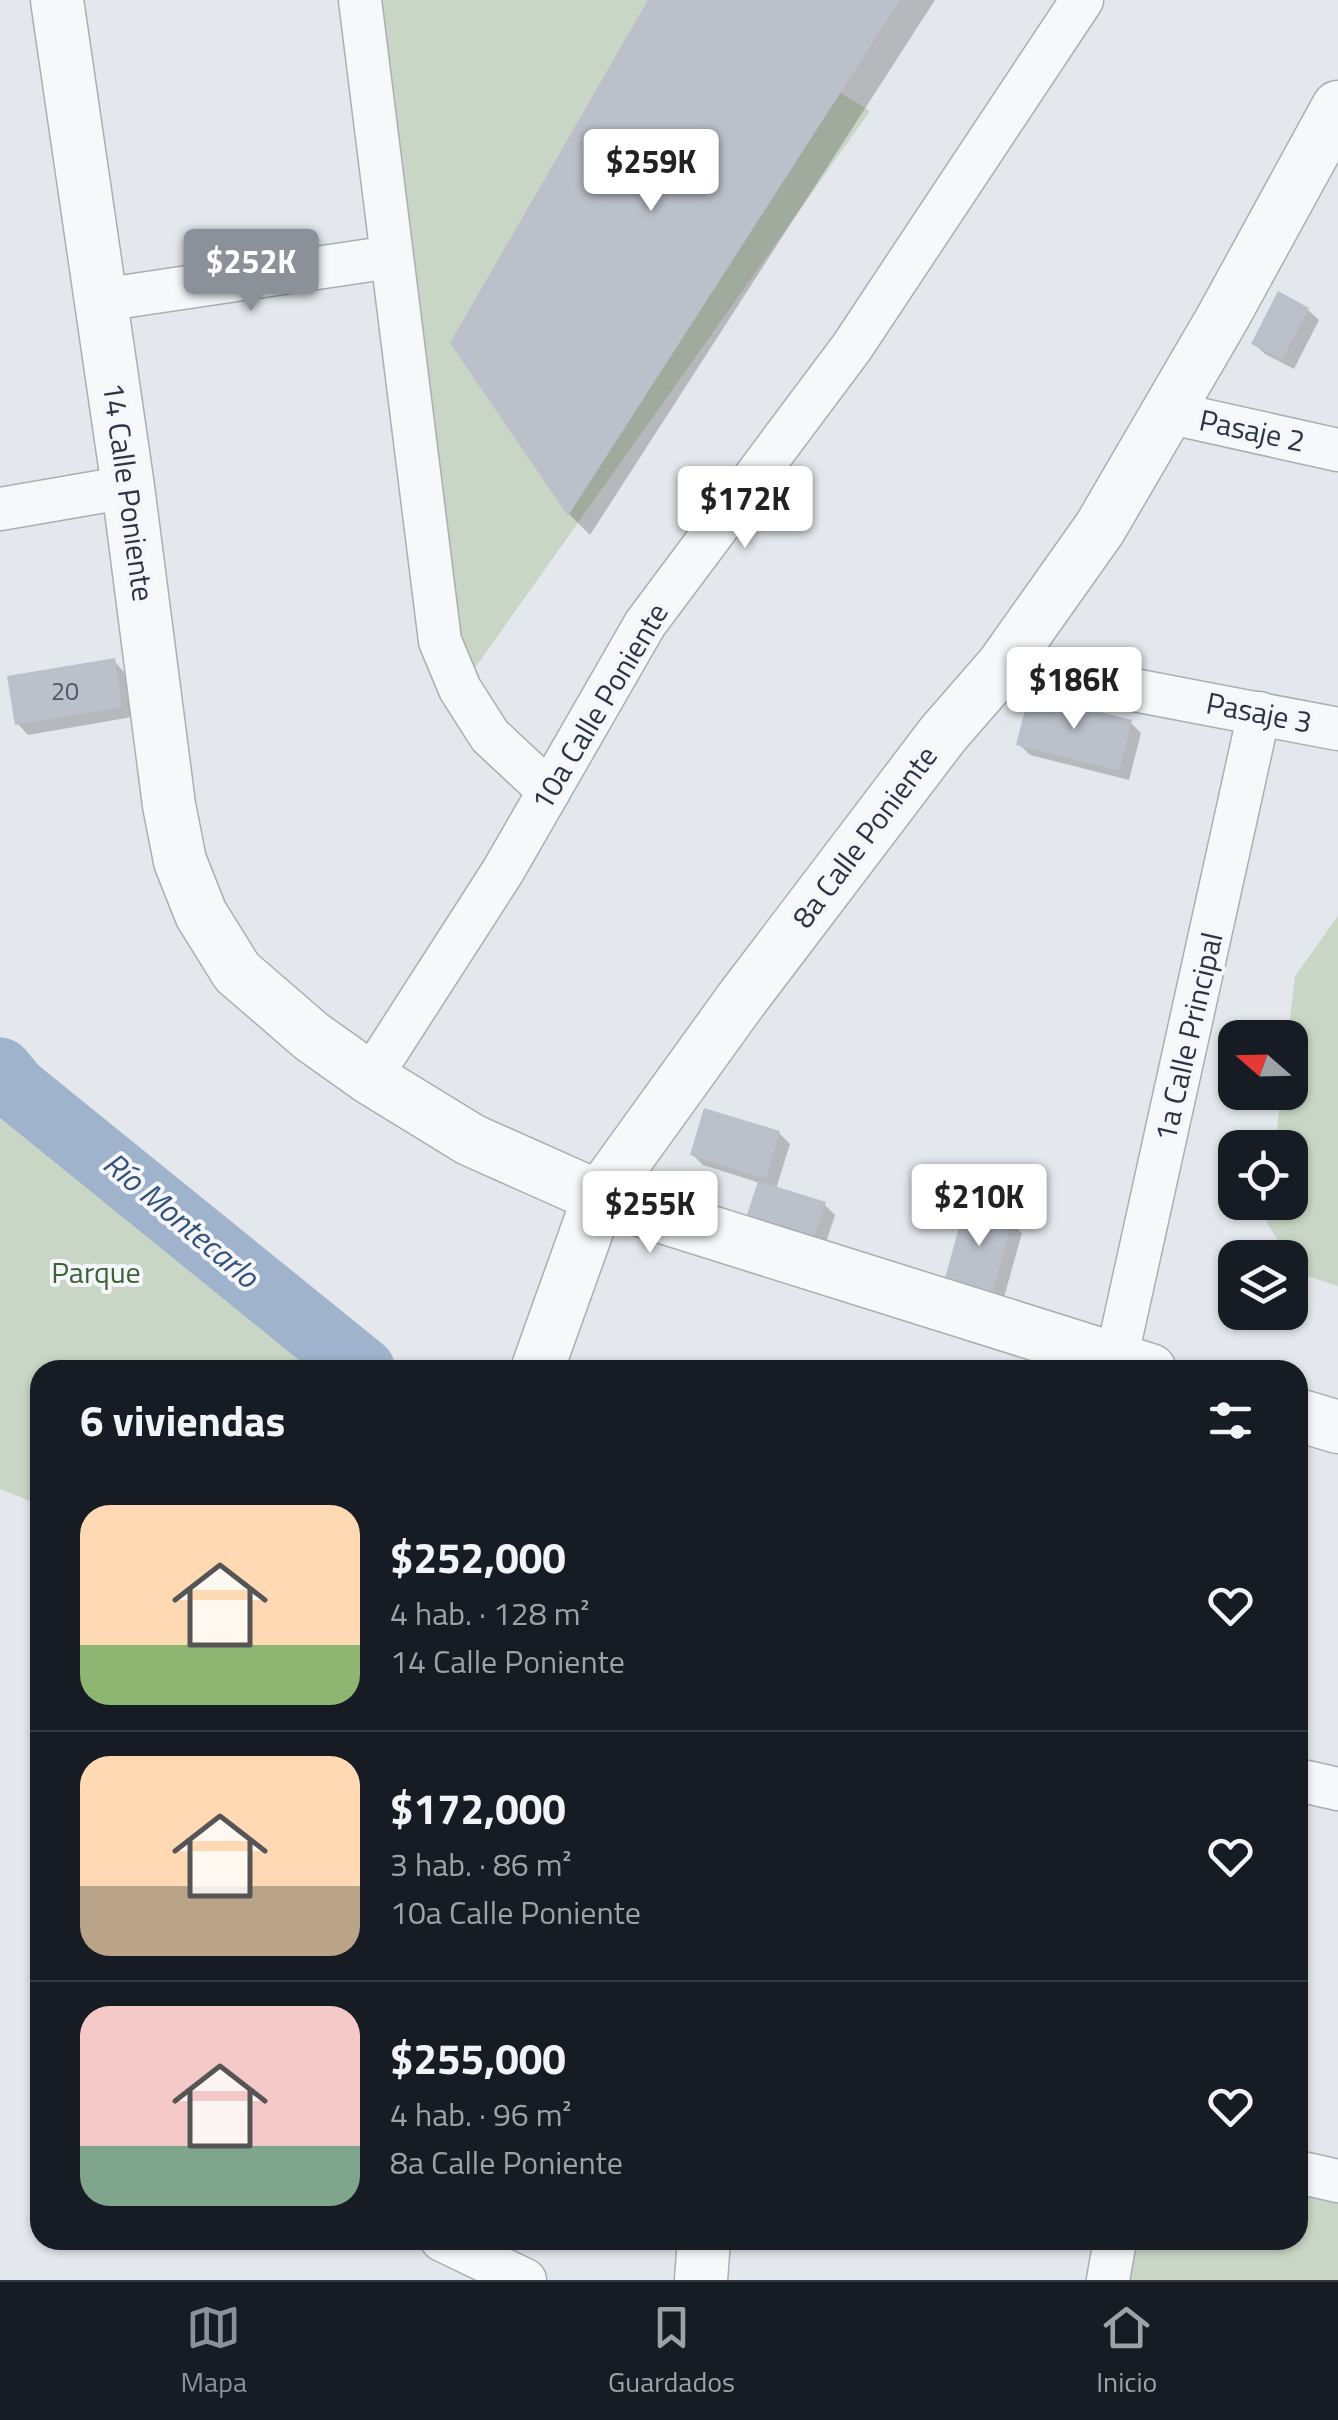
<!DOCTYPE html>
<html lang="es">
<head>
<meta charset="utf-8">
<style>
  :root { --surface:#171b24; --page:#20242c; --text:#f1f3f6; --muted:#9ea1a6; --line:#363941; --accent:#8c9099 }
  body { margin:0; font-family:"Titillium Web",sans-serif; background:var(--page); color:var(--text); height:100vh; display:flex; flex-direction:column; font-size:38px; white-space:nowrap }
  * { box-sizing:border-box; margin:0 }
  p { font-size:32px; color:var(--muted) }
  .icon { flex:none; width:55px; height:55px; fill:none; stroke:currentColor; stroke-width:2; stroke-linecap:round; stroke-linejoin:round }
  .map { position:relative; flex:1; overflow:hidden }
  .panel { position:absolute; left:30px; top:1360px; width:1278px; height:890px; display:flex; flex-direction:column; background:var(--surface); border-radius:30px; box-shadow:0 2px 8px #0004 }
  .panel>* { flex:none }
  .needle { width:65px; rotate:290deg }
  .buttons { position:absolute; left:1218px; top:1020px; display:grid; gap:20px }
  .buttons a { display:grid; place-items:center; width:90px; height:90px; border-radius:20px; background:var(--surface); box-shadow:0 2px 8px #0004; font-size:50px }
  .price { position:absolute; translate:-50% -85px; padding:0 22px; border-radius:10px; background:#fff; color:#222; font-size:32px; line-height:65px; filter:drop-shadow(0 2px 5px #0008) }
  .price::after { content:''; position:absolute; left:50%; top:60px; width:30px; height:22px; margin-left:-15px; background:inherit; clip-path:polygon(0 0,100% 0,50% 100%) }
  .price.current { background:var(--accent); color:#fff }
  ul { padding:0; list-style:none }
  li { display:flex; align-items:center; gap:30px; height:250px; padding:0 50px }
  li+li { border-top:2px solid var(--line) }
  li span { display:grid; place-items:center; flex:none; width:280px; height:200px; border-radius:30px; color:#555 }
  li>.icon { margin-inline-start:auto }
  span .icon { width:120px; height:120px; fill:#fffc; stroke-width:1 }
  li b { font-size:42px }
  h2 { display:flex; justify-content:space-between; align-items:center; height:120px; padding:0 50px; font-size:42px }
  .tabs { display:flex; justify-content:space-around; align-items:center; height:140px; border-top:2px solid var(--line); background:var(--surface); font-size:28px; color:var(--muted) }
  .tabs a { display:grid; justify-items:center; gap:5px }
  .tabs .current { color:var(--accent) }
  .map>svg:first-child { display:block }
  .green { fill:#c9d6c5 }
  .shadow { fill:#0003 }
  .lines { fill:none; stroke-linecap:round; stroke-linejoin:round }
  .river { stroke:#9fb4cc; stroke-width:65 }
  .building { fill:#bbc0ca }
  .minor-casing { stroke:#a9aeb7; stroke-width:45 }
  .tertiary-casing { stroke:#a9aeb7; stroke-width:55 }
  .minor { stroke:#f7f8fa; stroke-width:42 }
  .tertiary { stroke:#f7f8fa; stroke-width:52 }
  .labels { text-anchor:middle; stroke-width:8; stroke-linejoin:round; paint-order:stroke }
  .number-label { font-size:25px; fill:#4f5766 }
  .street-label { font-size:30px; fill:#2b3445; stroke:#f4f6f9 }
  .park-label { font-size:30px; fill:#3f6138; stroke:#f4f6f9 }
  .water-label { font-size:32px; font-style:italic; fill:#34527a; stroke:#f4f6f9 }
</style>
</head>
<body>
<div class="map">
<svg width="1338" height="2280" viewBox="0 0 1338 2280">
  <rect width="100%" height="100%" fill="#e4e7ec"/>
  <g class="green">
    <polygon points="360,0 849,0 808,73 870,111 460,689"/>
    <polygon points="1338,916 1338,1286 1298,1273 1267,1223 1269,1203 1290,1202 1290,1148 1275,1147 1281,1093 1290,1092 1288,1037 1295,976"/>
    <polygon points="0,1059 182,1220 363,1370 40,1370 40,1505 0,1489"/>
    <polygon points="1298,2172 1338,2181 1338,2280 1110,2280 1116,2240 1298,2240"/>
  </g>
  <g class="shadow">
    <polygon points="651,0 935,0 590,535 570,515 453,342"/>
    <polygon points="1308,310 1319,320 1294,369 1265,354 1254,344"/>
    <polygon points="114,661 124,672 132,717 28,735 18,724"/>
    <polygon points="1130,722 1141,733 1129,780 1030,755 1019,744"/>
    <polygon points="779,1133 790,1144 776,1189 824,1204 835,1215 823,1252 760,1183 703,1165 692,1154"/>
    <polygon points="1011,1222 1022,1233 1003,1301 958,1288 947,1277"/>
  </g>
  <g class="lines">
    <polyline class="river" points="0,1070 16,1089 363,1370"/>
  </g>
  <g class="building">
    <polygon points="648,0 900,0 568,516 450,343"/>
    <polygon points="1278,291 1309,308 1282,360 1251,344"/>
    <polygon points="115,658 122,707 15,725 7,676"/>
    <polygon points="1029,694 1132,720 1119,771 1016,745"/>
    <polygon points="704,1108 780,1131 766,1179 690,1155"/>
    <polygon points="758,1181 826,1202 812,1242 745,1221"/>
    <polygon points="965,1206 1012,1220 993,1292 945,1278"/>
  </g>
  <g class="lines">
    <g class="minor-casing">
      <g id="minor">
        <polyline points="360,0 440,641 460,689 490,736 549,791"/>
        <polyline points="101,300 391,257"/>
        <polyline points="1167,412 1338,450"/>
        <polyline points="0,509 128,487"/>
        <polyline points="1003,665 1338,729"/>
        <polyline points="370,1078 503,871 645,624 852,347 1082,0"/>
        <polyline points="1116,1360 1259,713"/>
        <polyline points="1298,1780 1338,1789"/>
        <polyline points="1298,2172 1338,2181"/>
        <polyline points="442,2240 525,2280"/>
        <polyline points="1108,2280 1115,2240"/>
      </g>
    </g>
    <g class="tertiary-casing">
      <g id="tertiary">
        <polyline points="57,0 128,487 169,805 180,861 201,914 237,972 311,1036 370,1078 471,1140 599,1197 1150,1370"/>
        <polyline points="537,1370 599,1197 741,1000 943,734 1003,665 1100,528 1223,317 1338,107"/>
        <polyline points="1298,1415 1338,1427"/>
        <polyline points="701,2280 704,2240"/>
      </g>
    </g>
    <use href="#minor" class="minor"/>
    <use href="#tertiary" class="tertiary"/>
  </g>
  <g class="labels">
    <g class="number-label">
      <text x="65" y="700">20</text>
    </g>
    <g class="street-label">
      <text transform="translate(1252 431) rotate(12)" y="10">Pasaje 2</text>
      <text transform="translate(128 492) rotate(82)" y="10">14 Calle Poniente</text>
      <text transform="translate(600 707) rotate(-59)" y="10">10a Calle Poniente</text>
      <text transform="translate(1259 713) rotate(11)" y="10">Pasaje 3</text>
      <text transform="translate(865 837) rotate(-53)" y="10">8a Calle Poniente</text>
      <text transform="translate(1189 1037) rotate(-77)" y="10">1a Calle Principal</text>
    </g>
    <g class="park-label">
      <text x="96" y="1283">Parque</text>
    </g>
    <g class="water-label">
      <text transform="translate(181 1220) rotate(40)" y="11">Río Montecarlo</text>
    </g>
  </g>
</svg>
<div class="buttons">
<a><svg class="needle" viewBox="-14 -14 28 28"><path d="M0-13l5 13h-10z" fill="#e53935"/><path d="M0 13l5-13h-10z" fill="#9ea1a6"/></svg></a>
<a><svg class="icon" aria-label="locate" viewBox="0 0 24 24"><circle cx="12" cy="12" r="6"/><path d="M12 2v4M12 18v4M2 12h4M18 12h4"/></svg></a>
<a><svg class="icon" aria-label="layers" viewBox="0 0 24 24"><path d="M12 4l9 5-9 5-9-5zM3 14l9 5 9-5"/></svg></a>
</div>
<b class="price" style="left:651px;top:214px">$259K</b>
<b class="price current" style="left:251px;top:314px">$252K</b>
<b class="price" style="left:745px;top:551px">$172K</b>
<b class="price" style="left:1074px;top:732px">$186K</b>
<b class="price" style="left:979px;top:1249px">$210K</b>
<b class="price" style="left:650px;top:1256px">$255K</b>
<section class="panel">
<h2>6 viviendas<svg class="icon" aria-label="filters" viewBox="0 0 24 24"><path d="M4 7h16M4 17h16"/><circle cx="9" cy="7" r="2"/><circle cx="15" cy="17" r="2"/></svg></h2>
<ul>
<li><span style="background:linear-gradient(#ffd9b3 70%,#8fb573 0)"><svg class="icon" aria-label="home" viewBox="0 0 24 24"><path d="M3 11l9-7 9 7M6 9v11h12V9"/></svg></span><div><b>$252,000</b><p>4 hab. · 128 m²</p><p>14 Calle Poniente</p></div><svg class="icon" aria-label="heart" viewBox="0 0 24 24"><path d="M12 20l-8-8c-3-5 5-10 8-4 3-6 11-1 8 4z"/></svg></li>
<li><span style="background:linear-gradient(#ffd9b3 65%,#b9a48a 0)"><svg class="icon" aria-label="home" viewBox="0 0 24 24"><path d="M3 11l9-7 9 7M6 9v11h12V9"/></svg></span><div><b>$172,000</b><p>3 hab. · 86 m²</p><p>10a Calle Poniente</p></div><svg class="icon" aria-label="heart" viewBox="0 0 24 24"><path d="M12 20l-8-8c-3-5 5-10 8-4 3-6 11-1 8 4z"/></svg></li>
<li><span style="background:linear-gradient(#f6c9c9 70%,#7fa58c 0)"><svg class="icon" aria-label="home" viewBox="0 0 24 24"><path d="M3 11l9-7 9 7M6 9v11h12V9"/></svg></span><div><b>$255,000</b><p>4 hab. · 96 m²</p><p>8a Calle Poniente</p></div><svg class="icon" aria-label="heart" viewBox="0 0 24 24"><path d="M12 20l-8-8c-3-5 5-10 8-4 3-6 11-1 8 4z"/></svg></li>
</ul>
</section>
</div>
<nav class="tabs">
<a class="current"><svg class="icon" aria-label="map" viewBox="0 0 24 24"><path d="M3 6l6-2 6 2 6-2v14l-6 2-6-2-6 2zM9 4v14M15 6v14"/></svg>Mapa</a>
<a><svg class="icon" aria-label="saved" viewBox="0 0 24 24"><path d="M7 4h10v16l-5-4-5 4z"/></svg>Guardados</a>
<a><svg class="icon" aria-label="home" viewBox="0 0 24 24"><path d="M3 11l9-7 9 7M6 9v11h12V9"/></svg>Inicio</a>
</nav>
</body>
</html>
